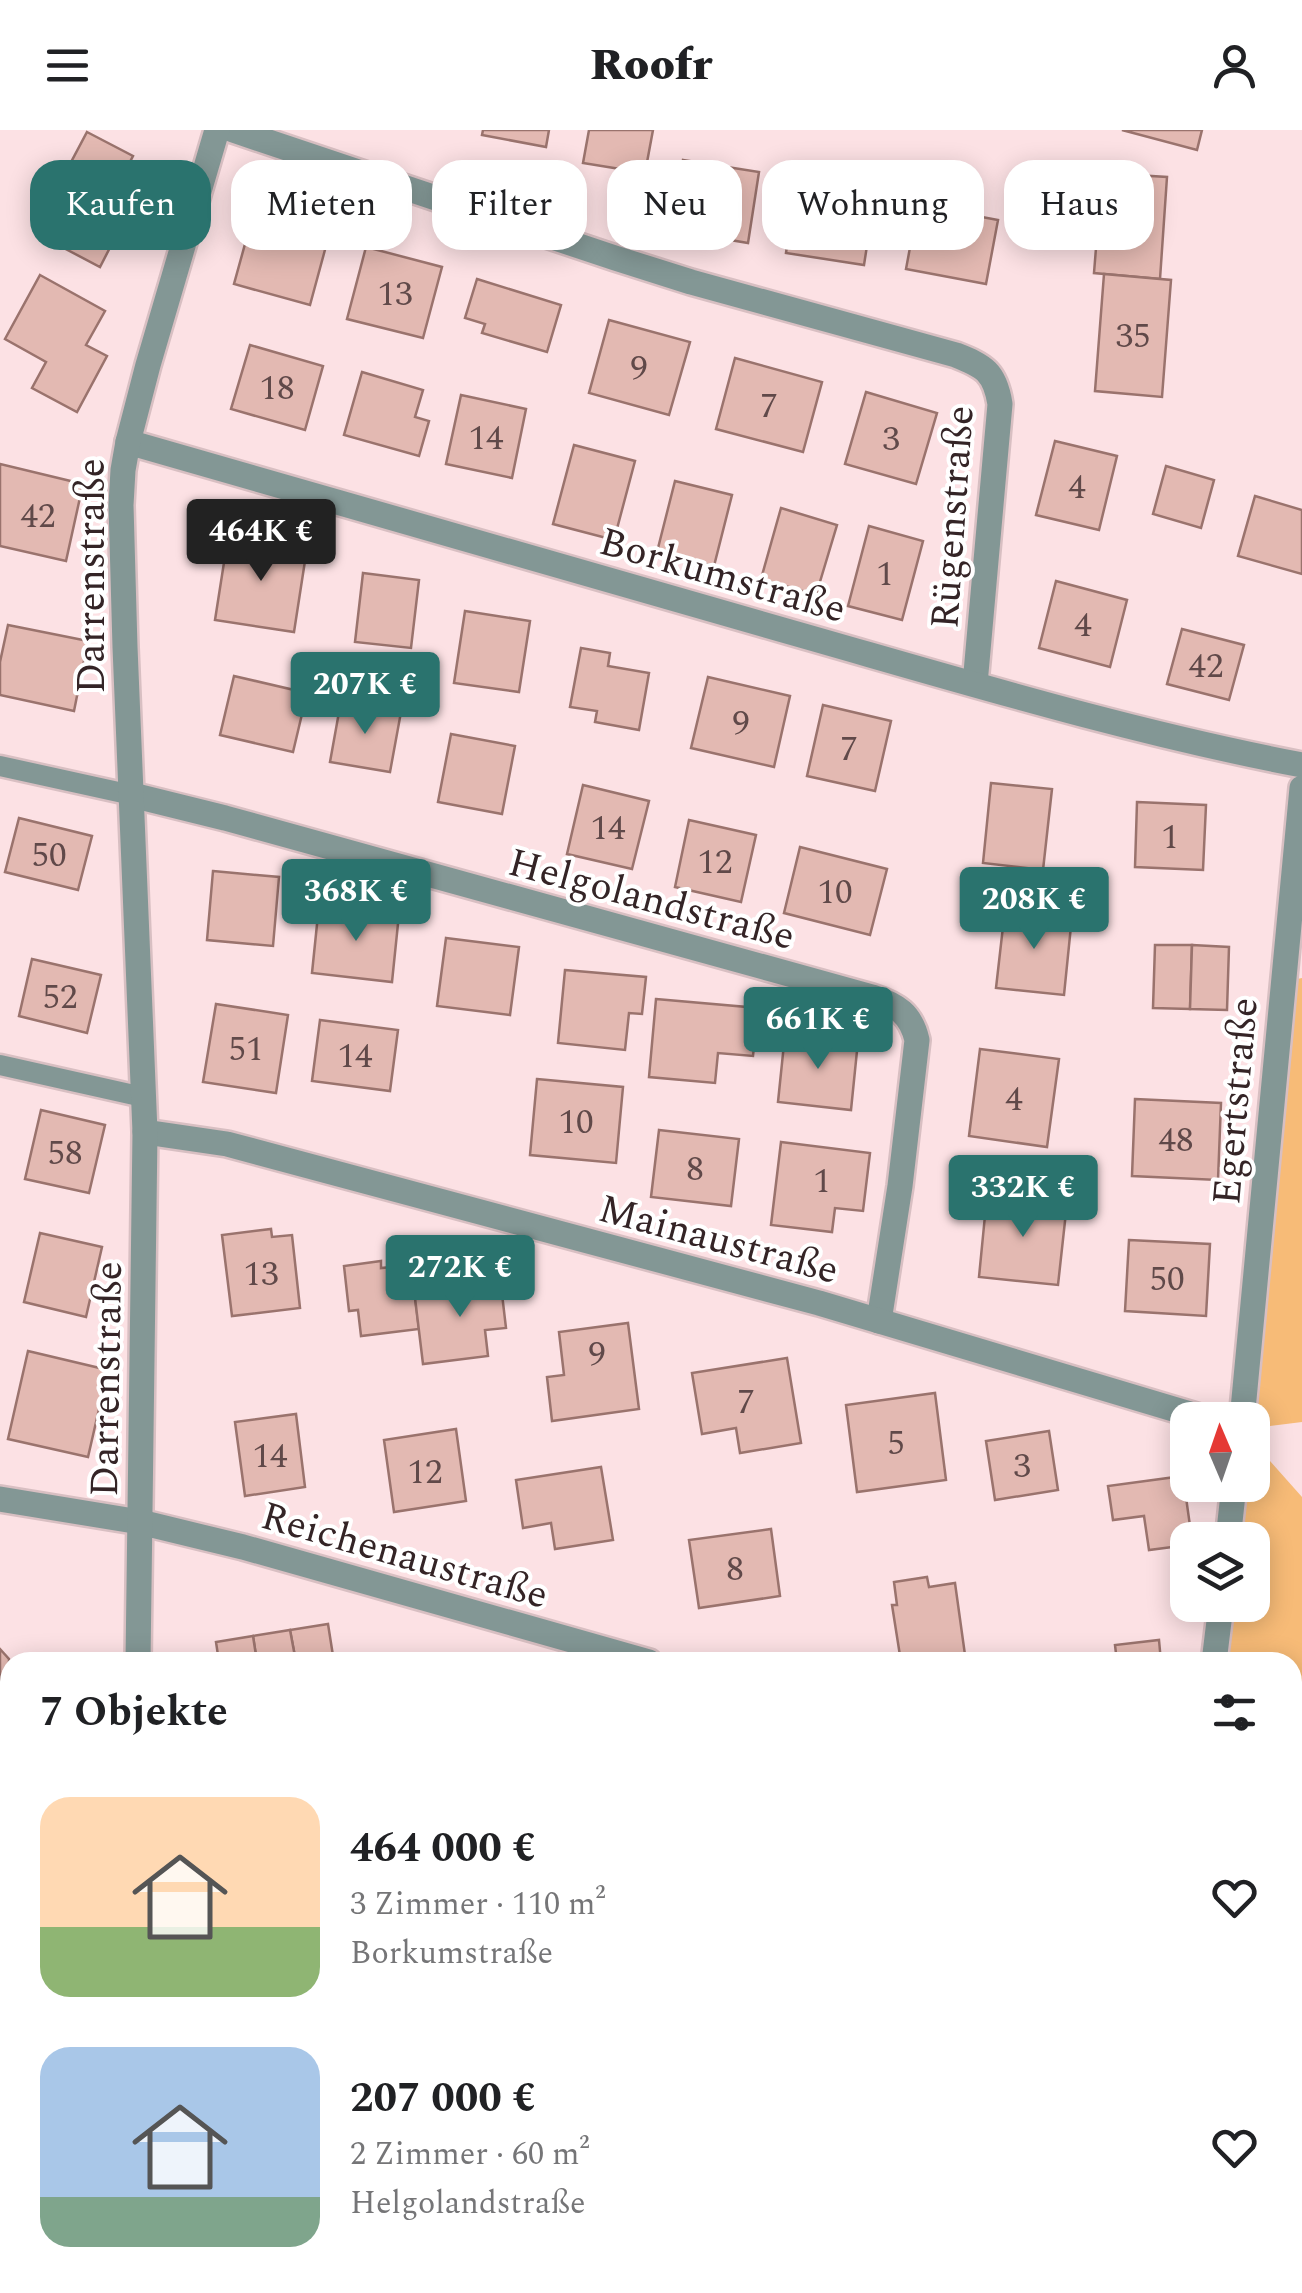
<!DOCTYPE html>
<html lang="de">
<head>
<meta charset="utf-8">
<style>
  :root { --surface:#fff; --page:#f6f6f6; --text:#202124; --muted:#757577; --accent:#2a736e }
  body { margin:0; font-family:Spectral,serif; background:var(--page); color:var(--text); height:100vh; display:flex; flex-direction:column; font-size:38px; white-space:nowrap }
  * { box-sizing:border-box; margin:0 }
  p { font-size:32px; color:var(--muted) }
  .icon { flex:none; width:55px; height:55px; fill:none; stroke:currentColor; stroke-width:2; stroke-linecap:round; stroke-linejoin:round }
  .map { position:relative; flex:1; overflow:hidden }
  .panel { position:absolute; left:0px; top:1522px; width:1302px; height:642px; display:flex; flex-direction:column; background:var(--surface); border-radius:30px 30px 0 0; box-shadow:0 5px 25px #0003 }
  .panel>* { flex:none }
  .guide { position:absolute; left:30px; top:30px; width:1242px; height:90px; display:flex; gap:20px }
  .needle { width:65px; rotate:358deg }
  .buttons { position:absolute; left:1170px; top:1272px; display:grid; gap:20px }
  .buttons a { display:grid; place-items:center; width:100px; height:100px; border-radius:20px; background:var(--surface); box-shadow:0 5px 25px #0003; font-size:50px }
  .price { position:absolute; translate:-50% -85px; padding:0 22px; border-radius:10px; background:var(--accent); color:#fff; font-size:32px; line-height:65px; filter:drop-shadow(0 2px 5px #0008) }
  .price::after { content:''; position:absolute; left:50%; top:60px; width:30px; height:22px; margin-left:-15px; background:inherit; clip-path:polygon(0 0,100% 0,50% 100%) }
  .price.active { background:#222; color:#fff }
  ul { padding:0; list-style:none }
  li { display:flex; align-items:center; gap:30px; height:250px; padding:0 40px }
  li span { display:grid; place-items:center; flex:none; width:280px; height:200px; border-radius:30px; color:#555 }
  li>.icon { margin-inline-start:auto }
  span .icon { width:120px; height:120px; fill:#fffc; stroke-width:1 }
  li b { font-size:42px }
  h2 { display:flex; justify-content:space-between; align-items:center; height:120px; padding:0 40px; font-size:42px }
  .tag { padding:0 35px; border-radius:30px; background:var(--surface); box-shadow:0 5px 25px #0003; font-size:35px; line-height:90px }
  .tag.active { background:var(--accent); color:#fff }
  header { display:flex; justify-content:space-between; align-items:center; height:130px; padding:0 40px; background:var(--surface); font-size:45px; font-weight:800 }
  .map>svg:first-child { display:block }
  .green { fill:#f7bb77 }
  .building { fill:#e3b9b2; stroke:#9a736d; stroke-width:2.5 }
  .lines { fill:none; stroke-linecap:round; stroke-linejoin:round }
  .lane-casing { stroke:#d8bfc2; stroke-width:25 }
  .street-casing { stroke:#d8bfc2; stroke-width:30 }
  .lane { stroke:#839795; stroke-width:20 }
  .street { stroke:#839795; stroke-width:25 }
  .labels { text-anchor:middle; stroke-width:8; stroke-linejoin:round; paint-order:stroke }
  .number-label { font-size:35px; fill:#604949 }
  .street-label { font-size:40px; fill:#342426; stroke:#fff }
</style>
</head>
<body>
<header><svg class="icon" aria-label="menu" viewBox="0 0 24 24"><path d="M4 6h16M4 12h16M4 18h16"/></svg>Roofr<svg class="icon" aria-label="person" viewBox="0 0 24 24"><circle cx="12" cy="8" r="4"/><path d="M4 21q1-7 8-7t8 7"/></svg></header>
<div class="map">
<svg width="1302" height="2163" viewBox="0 0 1302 2163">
  <rect width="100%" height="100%" fill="#fce1e4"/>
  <g class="green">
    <polygon points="1302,848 1302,1292 1253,1298 1282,852"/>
    <polygon points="1253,1312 1302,1367 1302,1984 1293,1987 1292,1532 1214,1532 1221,1475 1252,1475 1252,1410 1228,1410 1234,1355 1252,1355"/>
  </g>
  <g class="building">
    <polygon points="483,0 549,0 546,17 482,5"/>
    <polygon points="589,0 653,0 645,43 583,33"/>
    <polygon points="1122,0 1202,0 1197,20"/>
    <polygon points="87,2 133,26 117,57 136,67 100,137 60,116 69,99 43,85"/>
    <polygon points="683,30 759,42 748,113 671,100"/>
    <polygon points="1102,43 1167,47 1160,149 1094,143"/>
    <polygon points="794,65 873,77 864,135 786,123"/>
    <polygon points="918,75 998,90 986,154 906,139"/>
    <polygon points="253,85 329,105 310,175 234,154"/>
    <polygon points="366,117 442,137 423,208 347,189"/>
    <polygon points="1104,144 1171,150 1162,267 1095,261"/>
    <polygon points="40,145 105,181 86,215 107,226 77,282 32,258 46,232 5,209"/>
    <polygon points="477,149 561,175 547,222 482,203 485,194 465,188"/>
    <polygon points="609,190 690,212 669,285 589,263"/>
    <polygon points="250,215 323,236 305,300 231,279"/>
    <polygon points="735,228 822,252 803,322 716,299"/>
    <polygon points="362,242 423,260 415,287 429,291 419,326 344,305"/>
    <polygon points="866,262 937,283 916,354 845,334"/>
    <polygon points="461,265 526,279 512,348 446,334"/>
    <polygon points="1055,311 1117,326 1099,400 1036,385"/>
    <polygon points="574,315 635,331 614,410 553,394"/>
    <polygon points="0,334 83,354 66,431 0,416"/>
    <polygon points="1166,336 1214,350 1201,398 1153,384"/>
    <polygon points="675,351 732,365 714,436 657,422"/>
    <polygon points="1255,366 1302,380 1302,444 1238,426"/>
    <polygon points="781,378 837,395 816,465 761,449"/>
    <polygon points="869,396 923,411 902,490 848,476"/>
    <polygon points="228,407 307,418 294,502 215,490"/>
    <polygon points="363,443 419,450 411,518 355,512"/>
    <polygon points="1056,451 1127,470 1110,537 1039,518"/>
    <polygon points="465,481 530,491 519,562 454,553"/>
    <polygon points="8,495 88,511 74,581 0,565 0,532"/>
    <polygon points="1182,499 1244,515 1229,570 1167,554"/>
    <polygon points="581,518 610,523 608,536 649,543 639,600 595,592 597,581 570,577"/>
    <polygon points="234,546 307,563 293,622 220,605"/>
    <polygon points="708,547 790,566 774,637 691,618"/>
    <polygon points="341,571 401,582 390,642 330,632"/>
    <polygon points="823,575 891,591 875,661 807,646"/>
    <polygon points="451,604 515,616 502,684 438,672"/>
    <polygon points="991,653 1052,659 1043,740 983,733"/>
    <polygon points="583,655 649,671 632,739 567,724"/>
    <polygon points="1137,672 1206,675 1203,740 1135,737"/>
    <polygon points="19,688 92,706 78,760 5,742"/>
    <polygon points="689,690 756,705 741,772 675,757"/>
    <polygon points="800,717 887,739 870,805 784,783"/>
    <polygon points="213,741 279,747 273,816 207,810"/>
    <polygon points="319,775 399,784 392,852 312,843"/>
    <polygon points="1005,779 1072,786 1064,865 996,858"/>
    <polygon points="446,808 519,817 510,885 437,876"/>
    <polygon points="1155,815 1192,815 1190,879 1153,878"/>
    <polygon points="1192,815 1229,817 1227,880 1190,879"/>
    <polygon points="32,829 101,845 87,903 19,886"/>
    <polygon points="565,840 646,847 642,884 629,883 625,920 558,913"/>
    <polygon points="656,869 758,878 753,926 718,923 715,953 649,947"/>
    <polygon points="216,874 288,885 276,963 203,952"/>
    <polygon points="320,890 398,900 390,961 312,951"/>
    <polygon points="785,904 858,911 851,980 778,972"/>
    <polygon points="980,919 1059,929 1047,1017 969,1006"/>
    <polygon points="537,949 623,957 616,1033 530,1025"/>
    <polygon points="1135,969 1221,973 1218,1050 1132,1046"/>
    <polygon points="41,980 105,995 89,1063 25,1049"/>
    <polygon points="659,1000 739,1009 731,1076 651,1067"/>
    <polygon points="781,1012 870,1023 863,1081 835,1078 832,1102 771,1095"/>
    <polygon points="987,1065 1067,1073 1058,1155 979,1147"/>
    <polygon points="271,1099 272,1107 292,1105 300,1178 232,1186 222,1105"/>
    <polygon points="40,1103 102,1117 86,1187 24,1172"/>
    <polygon points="1129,1110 1210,1114 1206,1186 1125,1181"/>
    <polygon points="381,1131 381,1138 411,1135 419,1199 361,1206 358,1180 349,1181 344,1136"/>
    <polygon points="500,1147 506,1198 485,1200 488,1226 423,1234 415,1168 446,1165 445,1154"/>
    <polygon points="628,1193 639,1279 552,1291 547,1247 564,1245 559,1202"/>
    <polygon points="28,1221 108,1240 88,1327 8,1309"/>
    <polygon points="787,1228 801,1313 740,1323 736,1298 702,1304 692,1243"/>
    <polygon points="935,1263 946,1350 857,1362 846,1275"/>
    <polygon points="296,1284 305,1357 245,1366 235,1292"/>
    <polygon points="456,1299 466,1371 394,1382 384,1310"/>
    <polygon points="1049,1301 1058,1360 995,1370 986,1311"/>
    <polygon points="601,1337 613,1410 555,1419 551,1393 523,1398 516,1350"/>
    <polygon points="1183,1346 1192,1410 1188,1410 1188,1415 1149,1420 1144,1386 1113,1390 1108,1356"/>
    <polygon points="771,1399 780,1466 699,1478 689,1410"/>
    <polygon points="927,1447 929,1457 955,1453 966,1532 901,1532 892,1475 897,1475 894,1452"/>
    <polygon points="328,1494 334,1532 296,1532 290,1500"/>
    <polygon points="290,1500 296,1532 257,1532 253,1506"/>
    <polygon points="253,1506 257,1532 219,1532 216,1512"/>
    <polygon points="1159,1510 1161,1532 1117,1532 1115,1515"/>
    <polygon points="0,1519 9,1529 10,1644 0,1643"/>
    <polygon points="4,1826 10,1826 10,1885 0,1885 0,1838 4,1838"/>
    <polygon points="2,2004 10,2004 10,2062 0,2063"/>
    <polygon points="1301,2033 1302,2091 1292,2093 1292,2035"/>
    <polygon points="215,2155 321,2155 322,2163 216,2163"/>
    <polygon points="404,2155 462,2155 463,2163 405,2163"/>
    <polygon points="1211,2155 1286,2155 1288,2163 1213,2163"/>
  </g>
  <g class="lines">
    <g class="lane-casing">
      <g id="lane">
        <polyline points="0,636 132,665"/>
        <polyline points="0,935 143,967"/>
        <polyline points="1292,1987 1302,1984"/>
      </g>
    </g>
    <g class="street-casing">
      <g id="street">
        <path d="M233,0L615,128L691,152L956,225C984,236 995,242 1000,274L975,554"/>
        <path d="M128,312C348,377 569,439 790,502C959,550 1129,602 1302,635"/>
        <path d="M132,665L225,688L872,867C897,875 911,884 917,910L900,1056L879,1191"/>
        <polyline points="145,1002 227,1014 819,1173 1210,1290"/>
        <polyline points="1242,1290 1302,658"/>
        <polyline points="0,1369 140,1392 243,1417 649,1532"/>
        <polyline points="1228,1410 1234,1355"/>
        <polyline points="138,1532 145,1002 125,517 121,375 123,340 128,312 148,235 217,0"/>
        <polyline points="1214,1532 1221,1475"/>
        <polyline points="132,2163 132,2155"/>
        <polyline points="502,2163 503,2155"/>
        <polyline points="1148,2163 1149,2155"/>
      </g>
    </g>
    <use href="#lane" class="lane"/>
    <use href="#street" class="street"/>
  </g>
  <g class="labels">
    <g class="number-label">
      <text x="395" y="175">13</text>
      <text x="1133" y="217">35</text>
      <text x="639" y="249">9</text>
      <text x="277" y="269">18</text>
      <text x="769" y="287">7</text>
      <text x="486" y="319">14</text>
      <text x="891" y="320">3</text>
      <text x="1077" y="368">4</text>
      <text x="38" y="397">42</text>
      <text x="885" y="455">1</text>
      <text x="1083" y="506">4</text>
      <text x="1206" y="547">42</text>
      <text x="741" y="604">9</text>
      <text x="849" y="630">7</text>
      <text x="608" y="709">14</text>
      <text x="1170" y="718">1</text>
      <text x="49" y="736">50</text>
      <text x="715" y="743">12</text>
      <text x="835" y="773">10</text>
      <text x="60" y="878">52</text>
      <text x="246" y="930">51</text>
      <text x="355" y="937">14</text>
      <text x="1014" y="980">4</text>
      <text x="576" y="1003">10</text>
      <text x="1176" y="1021">48</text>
      <text x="65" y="1034">58</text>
      <text x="695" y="1050">8</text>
      <text x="822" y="1062">1</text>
      <text x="261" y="1155">13</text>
      <text x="1167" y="1160">50</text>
      <text x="597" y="1235">9</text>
      <text x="746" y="1283">7</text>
      <text x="896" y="1324">5</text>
      <text x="270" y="1337">14</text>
      <text x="1022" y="1347">3</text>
      <text x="425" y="1353">12</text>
      <text x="735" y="1450">8</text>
    </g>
    <g class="street-label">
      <text transform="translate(951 387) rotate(-86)" y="14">Rügenstraße</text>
      <text transform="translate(723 444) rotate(16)" y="14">Borkumstraße</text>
      <text transform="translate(90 446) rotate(-90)" y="14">Darrenstraße</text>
      <text transform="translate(652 768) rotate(15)" y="14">Helgolandstraße</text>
      <text transform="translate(1234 971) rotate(-85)" y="14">Egertstraße</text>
      <text transform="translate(719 1108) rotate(15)" y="14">Mainaustraße</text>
      <text transform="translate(105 1249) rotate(-89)" y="14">Darrenstraße</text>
      <text transform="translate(405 1424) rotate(16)" y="14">Reichenaustraße</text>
    </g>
  </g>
</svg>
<div class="buttons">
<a><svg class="needle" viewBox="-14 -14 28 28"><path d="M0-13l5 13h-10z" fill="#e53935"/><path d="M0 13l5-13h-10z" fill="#757577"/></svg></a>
<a><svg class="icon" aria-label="layers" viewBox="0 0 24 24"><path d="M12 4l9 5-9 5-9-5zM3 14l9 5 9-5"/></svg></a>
</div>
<b class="price active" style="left:261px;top:454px">464K €</b>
<b class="price" style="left:365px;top:607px">207K €</b>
<b class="price" style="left:356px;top:814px">368K €</b>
<b class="price" style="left:1034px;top:822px">208K €</b>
<b class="price" style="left:818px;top:942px">661K €</b>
<b class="price" style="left:1023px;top:1110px">332K €</b>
<b class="price" style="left:460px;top:1190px">272K €</b>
<div class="guide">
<a class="tag active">Kaufen</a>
<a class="tag">Mieten</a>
<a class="tag">Filter</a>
<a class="tag">Neu</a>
<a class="tag">Wohnung</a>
<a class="tag">Haus</a>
</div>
<section class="panel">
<h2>7 Objekte<svg class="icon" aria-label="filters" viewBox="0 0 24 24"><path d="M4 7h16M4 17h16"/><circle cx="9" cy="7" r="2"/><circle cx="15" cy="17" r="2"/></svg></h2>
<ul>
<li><span style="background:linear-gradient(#ffd9b3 65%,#8fb573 0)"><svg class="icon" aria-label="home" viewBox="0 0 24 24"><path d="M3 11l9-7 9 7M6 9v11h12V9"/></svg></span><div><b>464 000 €</b><p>3 Zimmer · 110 m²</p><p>Borkumstraße</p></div><svg class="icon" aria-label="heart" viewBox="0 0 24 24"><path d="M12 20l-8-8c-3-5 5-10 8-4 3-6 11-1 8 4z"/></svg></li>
<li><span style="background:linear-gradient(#a9c7e8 75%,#7fa58c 0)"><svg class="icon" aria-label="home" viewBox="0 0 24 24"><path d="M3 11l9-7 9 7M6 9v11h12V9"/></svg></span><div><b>207 000 €</b><p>2 Zimmer · 60 m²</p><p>Helgolandstraße</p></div><svg class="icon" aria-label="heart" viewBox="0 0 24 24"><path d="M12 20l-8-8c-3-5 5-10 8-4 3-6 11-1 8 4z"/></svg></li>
</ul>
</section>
</div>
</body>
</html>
